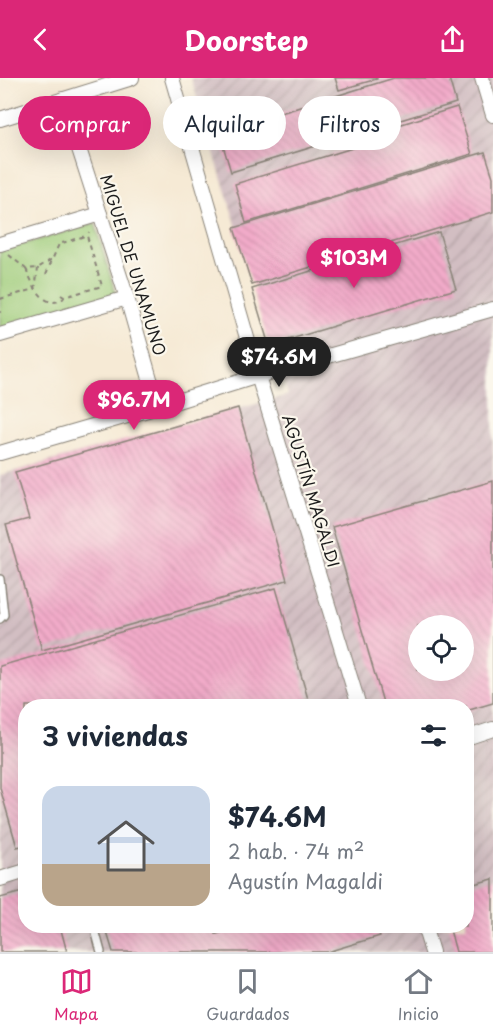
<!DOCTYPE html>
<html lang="es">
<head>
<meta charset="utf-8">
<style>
  :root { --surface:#fff; --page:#f6f6f7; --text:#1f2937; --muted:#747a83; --line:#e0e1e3; --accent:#db2777 }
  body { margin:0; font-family:"Playpen Sans",sans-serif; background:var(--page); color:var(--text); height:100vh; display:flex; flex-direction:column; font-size:22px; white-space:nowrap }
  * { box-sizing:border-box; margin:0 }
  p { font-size:20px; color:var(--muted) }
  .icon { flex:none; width:33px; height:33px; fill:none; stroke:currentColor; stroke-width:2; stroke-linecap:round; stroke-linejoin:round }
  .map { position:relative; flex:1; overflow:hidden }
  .details { position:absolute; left:18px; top:621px; width:456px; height:234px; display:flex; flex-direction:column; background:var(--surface); border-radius:24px; box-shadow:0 6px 24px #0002 }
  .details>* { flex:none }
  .top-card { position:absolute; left:18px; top:18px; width:458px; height:54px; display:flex; gap:12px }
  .controls { position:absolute; left:408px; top:537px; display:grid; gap:12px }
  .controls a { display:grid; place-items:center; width:66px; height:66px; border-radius:50%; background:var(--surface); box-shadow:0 6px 24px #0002; font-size:30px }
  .price { position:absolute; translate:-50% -51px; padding:0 14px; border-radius:21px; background:var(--accent); color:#fff; font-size:20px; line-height:39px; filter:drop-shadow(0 2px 3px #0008) }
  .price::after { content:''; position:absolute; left:50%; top:36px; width:18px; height:14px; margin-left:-9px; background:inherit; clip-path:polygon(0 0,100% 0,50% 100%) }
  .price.active { background:#222; color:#fff }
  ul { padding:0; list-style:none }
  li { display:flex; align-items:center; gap:18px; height:150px; padding:0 24px }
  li+li { border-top:2px solid var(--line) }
  li span { display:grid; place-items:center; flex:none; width:168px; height:120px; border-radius:18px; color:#555 }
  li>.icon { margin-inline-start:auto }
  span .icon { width:72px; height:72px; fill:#fffc; stroke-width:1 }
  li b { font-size:26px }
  h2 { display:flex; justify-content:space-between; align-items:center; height:72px; padding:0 24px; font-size:26px }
  .pill { padding:0 21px; border-radius:27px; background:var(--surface); box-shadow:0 6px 24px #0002; font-size:21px; line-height:54px }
  .pill.active { background:var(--accent); color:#fff }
  header { display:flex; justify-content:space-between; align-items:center; height:78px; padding:0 24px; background:var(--accent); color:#fff; font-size:27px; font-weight:700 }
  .tab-bar { display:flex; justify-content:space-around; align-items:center; height:84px; border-top:2px solid var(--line); background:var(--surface); font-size:16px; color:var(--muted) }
  .tab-bar a { display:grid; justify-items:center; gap:3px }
  .tab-bar .active { color:var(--accent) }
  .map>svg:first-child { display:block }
  .industrial { fill:url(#industrial-furrows); fill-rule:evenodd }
  .park { fill:#9fcc7a; stroke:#5e744b; stroke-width:1.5 }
  .building { fill:url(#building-back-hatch); fill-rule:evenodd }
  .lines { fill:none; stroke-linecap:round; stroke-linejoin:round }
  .lane-casing { stroke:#898378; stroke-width:10 }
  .street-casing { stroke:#898378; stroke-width:16 }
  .path { stroke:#898378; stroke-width:2; stroke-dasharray:4.5 4.5; stroke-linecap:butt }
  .lane { stroke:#fff; stroke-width:7 }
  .street { stroke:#fff; stroke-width:14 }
  .labels { text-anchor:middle; stroke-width:4.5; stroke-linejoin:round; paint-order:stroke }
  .street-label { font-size:16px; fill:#1c1c1c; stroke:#fbf7ec }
</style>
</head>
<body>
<header><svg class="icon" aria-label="back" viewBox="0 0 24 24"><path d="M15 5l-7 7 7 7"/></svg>Doorstep<svg class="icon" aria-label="share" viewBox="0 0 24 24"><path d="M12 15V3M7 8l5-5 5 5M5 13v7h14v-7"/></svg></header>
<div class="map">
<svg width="493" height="874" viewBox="0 0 493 874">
  <defs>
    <pattern id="industrial-furrows" width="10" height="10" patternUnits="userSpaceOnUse" patternTransform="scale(1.5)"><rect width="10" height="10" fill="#d2bec2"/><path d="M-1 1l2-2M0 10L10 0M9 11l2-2" fill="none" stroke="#b4a3a6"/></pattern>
    <pattern id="building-back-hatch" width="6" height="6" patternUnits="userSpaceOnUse" patternTransform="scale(1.5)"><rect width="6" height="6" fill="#f2abc9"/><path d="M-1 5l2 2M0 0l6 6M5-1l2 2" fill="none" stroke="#cf93ac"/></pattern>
  </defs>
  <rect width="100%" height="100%" fill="#fbf7ec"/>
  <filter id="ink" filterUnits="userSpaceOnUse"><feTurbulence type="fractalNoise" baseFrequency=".0167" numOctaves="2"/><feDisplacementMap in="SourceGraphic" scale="12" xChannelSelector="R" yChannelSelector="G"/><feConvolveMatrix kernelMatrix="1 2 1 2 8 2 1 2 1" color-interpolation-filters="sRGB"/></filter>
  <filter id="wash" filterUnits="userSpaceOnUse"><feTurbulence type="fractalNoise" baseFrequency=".008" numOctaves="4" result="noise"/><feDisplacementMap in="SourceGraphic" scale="24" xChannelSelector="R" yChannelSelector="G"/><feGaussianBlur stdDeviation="1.35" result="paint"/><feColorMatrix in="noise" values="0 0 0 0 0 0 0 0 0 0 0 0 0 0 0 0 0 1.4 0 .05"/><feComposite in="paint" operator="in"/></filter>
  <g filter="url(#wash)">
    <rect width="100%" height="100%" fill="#f6ead5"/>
    <path class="industrial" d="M191,0H493V874H0V397L288,317ZM418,548H464V592H418ZM26,628H466V848H26Z"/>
    <polygon class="park" points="95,145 116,217 0,251 0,173"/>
    <g id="blocks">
      <g class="building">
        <polygon points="335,0 377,0 377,1 339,12"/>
        <polygon points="394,0 449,0 456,25 231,94 219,54"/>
        <polygon points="457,29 472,76 246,145 235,106 382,61 379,53"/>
        <polygon points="485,74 493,99 493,134 252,207 234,150"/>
        <polygon points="439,154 456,211 278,265 267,261 252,211"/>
        <polygon points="238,330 287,502 42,572 6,447 29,441 15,394"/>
        <path d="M493,403V625L466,633V628H384L332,449ZM418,548H464V592H418Z"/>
        <polygon points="276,510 310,628 26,628 26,767 17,769 0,710 0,588"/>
        <polygon points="493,801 493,874 456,874 449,848 466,848 466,808"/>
        <polygon points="26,813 26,848 60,848 67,874 0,874 0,820"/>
        <polygon points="105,848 214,848 216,856 246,848 377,848 380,858 327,874 113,874"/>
      </g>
    </g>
  </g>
  <g filter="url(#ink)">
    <use href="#blocks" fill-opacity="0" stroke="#898378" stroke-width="1.5"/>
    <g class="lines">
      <g class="lane-casing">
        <g id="lane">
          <polyline points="0,501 4,537 0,541"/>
          <polyline points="94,848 101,874"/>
        </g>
      </g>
      <g class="street-casing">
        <g id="street">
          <polyline points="172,0 258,298 359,628"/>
          <polyline points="482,0 493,37"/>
          <polyline points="63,21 127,220 158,329"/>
          <polyline points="0,41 132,0"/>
          <polyline points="0,166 100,136"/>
          <polyline points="0,257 127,220"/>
          <polyline points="0,375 158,329 258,298 493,231"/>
          <polyline points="466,660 493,651"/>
          <polyline points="0,801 26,793"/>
          <polyline points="424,848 432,874"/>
        </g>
      </g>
      <g class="path">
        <polyline points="9,177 26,191 38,190 52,181"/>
        <path d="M26,191C32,204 44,235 64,220"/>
        <polyline points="46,196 59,166 85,158"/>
        <polyline points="61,217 64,219 102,208 87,158 89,154"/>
        <polyline points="0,221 35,211 38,190"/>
        <polyline points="0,234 1,234"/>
      </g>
      <use href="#lane" class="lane"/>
      <use href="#street" class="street"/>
    </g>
  </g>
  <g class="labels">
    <g class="street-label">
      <text transform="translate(133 187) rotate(73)" y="6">MIGUEL DE UNAMUNO</text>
      <text transform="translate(311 413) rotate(73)" y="6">AGUSTÍN MAGALDI</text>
    </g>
  </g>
</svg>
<div class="controls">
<a><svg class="icon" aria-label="locate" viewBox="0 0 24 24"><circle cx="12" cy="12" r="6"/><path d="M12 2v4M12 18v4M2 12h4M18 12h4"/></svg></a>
</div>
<b class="price" style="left:354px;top:211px">$103M</b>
<b class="price active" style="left:279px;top:310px">$74.6M</b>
<b class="price" style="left:134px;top:353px">$96.7M</b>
<div class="top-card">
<a class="pill active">Comprar</a>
<a class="pill">Alquilar</a>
<a class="pill">Filtros</a>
</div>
<section class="details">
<h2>3 viviendas<svg class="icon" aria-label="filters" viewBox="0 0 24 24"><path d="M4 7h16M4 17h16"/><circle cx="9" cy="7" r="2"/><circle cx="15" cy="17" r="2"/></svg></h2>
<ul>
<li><span style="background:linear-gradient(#c9d6e8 65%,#b9a48a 0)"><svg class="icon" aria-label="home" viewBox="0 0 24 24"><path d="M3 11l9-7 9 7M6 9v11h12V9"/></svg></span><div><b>$74.6M</b><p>2 hab. · 74 m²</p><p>Agustín Magaldi</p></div></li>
</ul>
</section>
</div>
<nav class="tab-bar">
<a class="active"><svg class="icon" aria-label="map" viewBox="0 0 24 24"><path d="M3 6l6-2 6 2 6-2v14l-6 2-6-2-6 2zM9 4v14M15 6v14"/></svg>Mapa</a>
<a><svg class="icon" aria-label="saved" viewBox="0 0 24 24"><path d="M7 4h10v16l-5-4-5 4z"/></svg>Guardados</a>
<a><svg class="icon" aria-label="home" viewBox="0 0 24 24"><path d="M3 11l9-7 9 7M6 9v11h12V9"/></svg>Inicio</a>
</nav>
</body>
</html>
